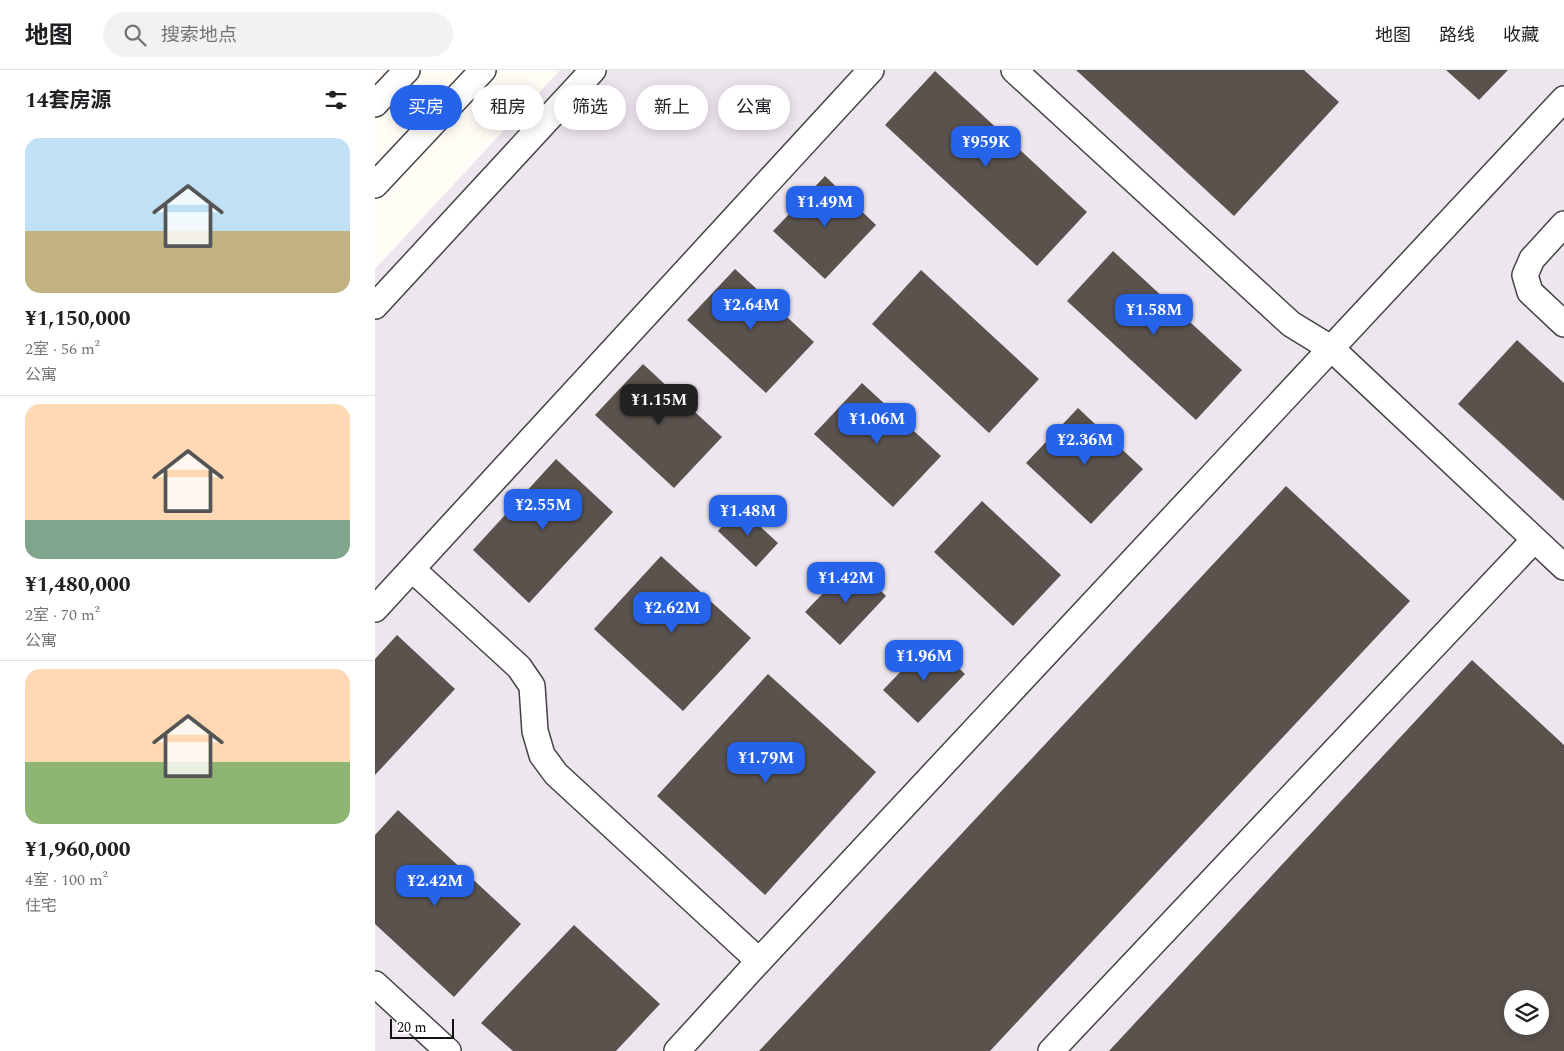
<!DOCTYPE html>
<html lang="zh">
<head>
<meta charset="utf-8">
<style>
  :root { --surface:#fff; --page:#f2f2f2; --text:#202124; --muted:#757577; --line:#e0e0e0; --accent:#2563eb }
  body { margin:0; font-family:Spectral,"Noto Sans SC",serif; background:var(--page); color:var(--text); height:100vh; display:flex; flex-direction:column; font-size:19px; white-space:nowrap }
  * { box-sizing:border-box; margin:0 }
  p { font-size:16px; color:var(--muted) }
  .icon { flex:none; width:28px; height:28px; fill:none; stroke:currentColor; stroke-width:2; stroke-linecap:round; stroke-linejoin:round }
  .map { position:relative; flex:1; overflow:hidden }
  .drawer { display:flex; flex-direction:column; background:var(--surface); width:375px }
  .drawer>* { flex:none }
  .guide { position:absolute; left:15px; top:15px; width:475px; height:45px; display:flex; gap:10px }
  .controls { position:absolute; left:1129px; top:920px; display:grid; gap:10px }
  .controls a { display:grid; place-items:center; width:45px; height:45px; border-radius:50%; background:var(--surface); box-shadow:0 2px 12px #0003; font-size:25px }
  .scale { position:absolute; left:15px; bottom:12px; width:64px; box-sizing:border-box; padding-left:5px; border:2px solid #111; border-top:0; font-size:14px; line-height:18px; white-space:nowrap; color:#111; -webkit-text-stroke:4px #fff; paint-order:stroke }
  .price { position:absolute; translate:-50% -42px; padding:0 11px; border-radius:10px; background:var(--accent); color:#fff; font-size:16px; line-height:32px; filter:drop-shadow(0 1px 2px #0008) }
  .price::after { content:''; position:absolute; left:50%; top:30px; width:15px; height:11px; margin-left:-8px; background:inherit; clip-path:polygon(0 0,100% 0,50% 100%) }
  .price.selected { background:#222; color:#fff }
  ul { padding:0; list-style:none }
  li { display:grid; align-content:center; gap:10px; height:265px; padding:0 25px }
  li+li { border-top:1px solid var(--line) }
  li span { display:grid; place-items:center; height:155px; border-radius:15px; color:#555 }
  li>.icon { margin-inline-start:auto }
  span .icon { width:90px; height:90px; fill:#fffc; stroke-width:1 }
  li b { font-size:21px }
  h2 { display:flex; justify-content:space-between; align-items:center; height:60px; padding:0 25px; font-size:21px }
  .pill { padding:0 18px; border-radius:22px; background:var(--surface); box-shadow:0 2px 12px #0003; font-size:18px; line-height:45px }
  .pill.selected { background:var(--accent); color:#fff }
  header { display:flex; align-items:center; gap:30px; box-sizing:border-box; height:70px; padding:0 25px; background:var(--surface); border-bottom:1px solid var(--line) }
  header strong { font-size:24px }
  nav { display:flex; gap:28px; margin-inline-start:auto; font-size:18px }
  .search { width:350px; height:45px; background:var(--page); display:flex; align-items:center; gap:12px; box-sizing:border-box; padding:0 18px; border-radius:28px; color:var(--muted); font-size:19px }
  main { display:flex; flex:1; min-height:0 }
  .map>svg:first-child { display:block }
  .industrial { fill:#eee6ef; fill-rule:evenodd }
  .building { fill:#5a524d; fill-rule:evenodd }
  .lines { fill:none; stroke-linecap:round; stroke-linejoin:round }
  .minor-casing { stroke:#444; stroke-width:28 }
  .minor { stroke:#fff; stroke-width:25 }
</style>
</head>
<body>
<header>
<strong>地图</strong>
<div class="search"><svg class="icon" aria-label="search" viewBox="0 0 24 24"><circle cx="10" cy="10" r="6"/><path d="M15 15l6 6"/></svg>搜索地点</div>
<nav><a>地图</a><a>路线</a><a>收藏</a></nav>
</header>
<main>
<section class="drawer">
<h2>14套房源<svg class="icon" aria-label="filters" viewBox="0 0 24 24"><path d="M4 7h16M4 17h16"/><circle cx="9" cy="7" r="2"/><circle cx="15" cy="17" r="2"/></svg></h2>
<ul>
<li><span style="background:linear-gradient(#bfe0f5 60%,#c2b280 0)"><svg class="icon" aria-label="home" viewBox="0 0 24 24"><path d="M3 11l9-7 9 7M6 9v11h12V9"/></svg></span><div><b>¥1,150,000</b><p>2室 · 56 m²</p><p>公寓</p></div></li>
<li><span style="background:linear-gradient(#ffd9b3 75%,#7fa58c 0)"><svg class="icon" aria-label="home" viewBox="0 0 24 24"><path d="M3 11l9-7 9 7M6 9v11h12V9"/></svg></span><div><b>¥1,480,000</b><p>2室 · 70 m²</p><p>公寓</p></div></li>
<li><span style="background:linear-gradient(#ffd9b3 60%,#8fb573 0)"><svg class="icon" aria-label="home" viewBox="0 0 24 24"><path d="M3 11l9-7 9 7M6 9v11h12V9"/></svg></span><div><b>¥1,960,000</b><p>4室 · 100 m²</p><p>住宅</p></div></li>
</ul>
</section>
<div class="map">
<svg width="1189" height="981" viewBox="0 0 1189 981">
  <rect width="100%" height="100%" fill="#fffdf5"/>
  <path class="industrial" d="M185,0H1189V981H0V199ZM1138,929H1165V956H1138Z"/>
  <g class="building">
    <polygon points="701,0 929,0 964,32 859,146"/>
    <polygon points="1071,0 1133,0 1104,30"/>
    <polygon points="560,1 712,142 662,196 510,55"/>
    <polygon points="450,106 501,155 450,209 398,161"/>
    <polygon points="738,181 867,300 821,350 692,231"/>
    <polygon points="360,199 439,272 391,323 312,250"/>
    <polygon points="546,200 664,309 614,363 497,254"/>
    <polygon points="1142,270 1189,313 1189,431 1083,334"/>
    <polygon points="268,294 347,367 299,418 220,345"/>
    <polygon points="487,313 566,386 518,437 439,364"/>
    <polygon points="703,338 768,399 716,454 651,393"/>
    <polygon points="181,389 238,442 154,533 98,480"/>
    <polygon points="911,416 1035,531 615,981 384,981"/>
    <polygon points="607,431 686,505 638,556 559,482"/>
    <polygon points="364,437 403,473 381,497 343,461"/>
    <polygon points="286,486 376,568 308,641 219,559"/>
    <polygon points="477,493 511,526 465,575 430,542"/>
    <polygon points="22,565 80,619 0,705 0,589"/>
    <polygon points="555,571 590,604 543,653 508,620"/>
    <path d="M1097,590L1189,675V981H734ZM1138,929H1165V956H1138Z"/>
    <polygon points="393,604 501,702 390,825 282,726"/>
    <polygon points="23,740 146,854 79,927 0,854 0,765"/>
    <polygon points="199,855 285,934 241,981 138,981 106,953"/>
  </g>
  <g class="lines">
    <g class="minor-casing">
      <g id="minor">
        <polyline points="639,0 916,254 957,279 1189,497"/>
        <polyline points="0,34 32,0"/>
        <polyline points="0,115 108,0"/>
        <polyline points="1189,154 1157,189 1150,205 1155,222 1189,254"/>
        <polyline points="0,236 218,0"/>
        <polyline points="38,500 144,597 157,616 160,661 167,685 181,704 384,891"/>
        <polyline points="0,539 496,0"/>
        <polyline points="0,914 73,981"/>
        <polyline points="302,981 384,891 1189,29"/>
        <polyline points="676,981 1159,470"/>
      </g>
    </g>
    <use href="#minor" class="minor"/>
  </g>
</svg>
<div class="controls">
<a><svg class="icon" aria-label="layers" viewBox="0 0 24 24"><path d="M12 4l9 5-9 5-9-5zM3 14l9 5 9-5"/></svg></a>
</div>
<div class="scale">20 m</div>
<b class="price" style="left:611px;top:98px">¥959K</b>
<b class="price" style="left:450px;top:158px">¥1.49M</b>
<b class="price" style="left:376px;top:261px">¥2.64M</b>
<b class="price" style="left:779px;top:266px">¥1.58M</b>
<b class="price selected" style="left:284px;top:356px">¥1.15M</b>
<b class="price" style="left:502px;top:375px">¥1.06M</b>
<b class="price" style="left:710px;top:396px">¥2.36M</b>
<b class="price" style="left:168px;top:461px">¥2.55M</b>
<b class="price" style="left:373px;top:467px">¥1.48M</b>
<b class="price" style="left:471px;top:534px">¥1.42M</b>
<b class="price" style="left:297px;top:564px">¥2.62M</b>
<b class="price" style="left:549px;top:612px">¥1.96M</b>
<b class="price" style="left:391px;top:714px">¥1.79M</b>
<b class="price" style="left:60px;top:837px">¥2.42M</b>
<div class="guide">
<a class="pill selected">买房</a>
<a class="pill">租房</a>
<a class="pill">筛选</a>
<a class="pill">新上</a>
<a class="pill">公寓</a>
</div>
</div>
</main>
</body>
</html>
